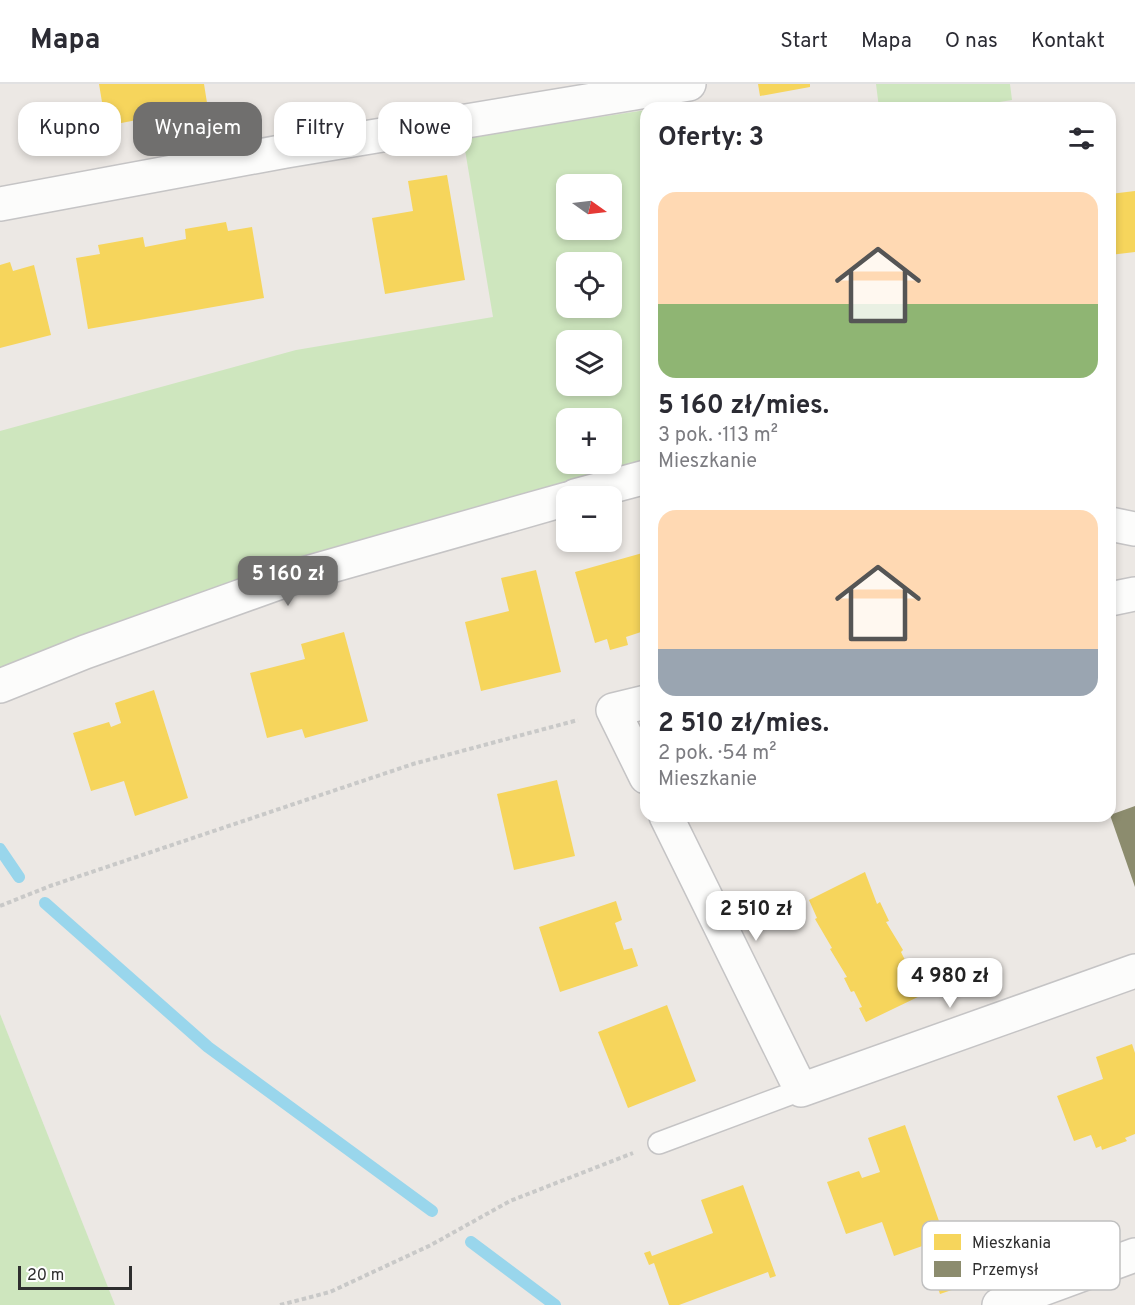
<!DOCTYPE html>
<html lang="pl">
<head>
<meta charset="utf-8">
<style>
  :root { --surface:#fff; --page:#f7f7f7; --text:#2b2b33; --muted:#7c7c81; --line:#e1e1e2; --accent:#706f6e }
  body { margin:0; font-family:Overpass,sans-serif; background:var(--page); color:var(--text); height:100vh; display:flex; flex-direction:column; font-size:22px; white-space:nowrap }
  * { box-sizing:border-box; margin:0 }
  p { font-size:20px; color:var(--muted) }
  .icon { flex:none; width:33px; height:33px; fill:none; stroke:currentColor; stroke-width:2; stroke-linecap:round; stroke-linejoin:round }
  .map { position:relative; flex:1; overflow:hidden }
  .details { position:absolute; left:640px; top:18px; width:476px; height:720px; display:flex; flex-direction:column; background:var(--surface); border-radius:18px; box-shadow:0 3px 9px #0003 }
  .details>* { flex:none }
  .banner { position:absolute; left:18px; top:18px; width:532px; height:54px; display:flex; gap:12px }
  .needle { width:39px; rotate:104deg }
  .buttons { position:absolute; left:556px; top:90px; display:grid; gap:12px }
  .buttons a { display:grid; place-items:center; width:66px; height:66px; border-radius:12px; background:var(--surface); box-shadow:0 3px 9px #0003; font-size:30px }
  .scale { position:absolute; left:18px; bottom:15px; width:114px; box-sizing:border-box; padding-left:6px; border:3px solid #2e2e2e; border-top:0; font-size:16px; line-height:21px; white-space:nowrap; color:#2e2e2e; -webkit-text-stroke:4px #fff; paint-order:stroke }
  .price { position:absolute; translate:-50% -51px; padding:0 14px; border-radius:12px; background:#fff; color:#222; font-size:20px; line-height:39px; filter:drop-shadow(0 2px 3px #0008) }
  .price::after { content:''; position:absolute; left:50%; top:36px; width:18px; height:14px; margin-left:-9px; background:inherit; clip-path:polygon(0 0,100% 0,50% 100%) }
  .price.on { background:var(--accent); color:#fff }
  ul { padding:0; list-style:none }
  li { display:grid; align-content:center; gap:12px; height:318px; padding:0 18px }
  li span { display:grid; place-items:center; height:186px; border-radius:18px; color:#555 }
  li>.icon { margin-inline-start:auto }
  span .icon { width:108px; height:108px; fill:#fffc; stroke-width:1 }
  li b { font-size:26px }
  h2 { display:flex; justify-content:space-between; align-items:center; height:72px; padding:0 18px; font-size:26px }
  .pill { padding:0 21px; border-radius:18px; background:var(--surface); box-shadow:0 3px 9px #0003; font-size:21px; line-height:54px }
  .pill.on { background:var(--accent); color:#fff }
  header { display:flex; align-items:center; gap:36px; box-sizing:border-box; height:84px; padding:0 30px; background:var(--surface); border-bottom:2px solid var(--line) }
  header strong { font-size:28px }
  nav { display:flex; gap:33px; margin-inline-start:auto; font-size:21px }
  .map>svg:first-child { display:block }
  .green { fill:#cee6be; fill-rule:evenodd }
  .homes { fill:#f6d55c }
  .industry { fill:#8c8c6e }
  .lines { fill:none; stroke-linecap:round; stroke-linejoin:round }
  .stream { stroke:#99d6ec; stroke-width:12 }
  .lane-casing { stroke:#c5c4c5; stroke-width:24 }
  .street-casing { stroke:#c5c4c5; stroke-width:36 }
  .path { stroke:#c9c9c8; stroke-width:4; stroke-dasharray:4.5 3; stroke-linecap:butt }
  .lane { stroke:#fcfcfb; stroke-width:21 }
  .street { stroke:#fcfcfb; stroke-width:33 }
  .key { fill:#fff; stroke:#c0c0c0; stroke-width:1.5 }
  .key-label { font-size:16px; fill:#2e2e2e }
</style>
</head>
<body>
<header>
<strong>Mapa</strong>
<nav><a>Start</a><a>Mapa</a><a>O nas</a><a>Kontakt</a></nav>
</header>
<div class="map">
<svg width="1135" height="1221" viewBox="0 0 1135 1221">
  <rect width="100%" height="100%" fill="#ece8e4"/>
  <g class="green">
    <polygon points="876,0 1010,0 1012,16 962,24 879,24"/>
    <path d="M646,26V383L0,590V347L296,266L493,233L463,54ZM567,100H612V146H567ZM567,178H612V224H567ZM567,256H612V302H567ZM567,334H612V380H567Z"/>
    <polygon points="0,930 115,1221 0,1221"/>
  </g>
  <g class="homes">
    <polygon points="99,0 204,0 208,25 164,31 166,42 148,45 147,34 106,42"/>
    <polygon points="758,0 810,0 810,3 760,12"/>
    <polygon points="447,91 465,196 385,210 372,134 413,127 408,97"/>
    <polygon points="1135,107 1135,168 1110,171 1110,110"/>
    <polygon points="226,138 228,147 252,143 264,214 88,245 76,174 100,170 98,161 143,153 145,163 186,155 185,145"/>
    <polygon points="10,178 13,187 34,181 51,251 0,264 0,181"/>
    <polygon points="646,468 646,555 644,547 626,553 628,561 610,566 607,555 595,559 575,488"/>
    <polygon points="536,486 561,588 481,607 465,538 509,527 501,494"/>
    <polygon points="344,548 368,637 305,654 302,645 267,654 250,589 305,575 301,560"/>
    <polygon points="154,606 188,714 135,732 124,697 91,707 73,649 109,638 111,643 121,639 115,619"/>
    <polygon points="557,696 575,772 514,786 497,710"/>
    <polygon points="865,788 877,820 880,818 889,837 886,838 903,866 901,868 907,880 909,878 918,896 915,897 922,911 866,938 859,924 862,923 854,907 851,908 844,894 847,893 830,865 832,864 815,835 817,834 809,816"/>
    <polygon points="616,817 622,836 615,839 624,866 632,864 638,882 560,908 539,843"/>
    <polygon points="667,921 696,997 628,1024 598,948"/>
    <polygon points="1132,960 1135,969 1135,1050 1125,1054 1127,1057 1102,1066 1101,1062 1096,1064 1091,1051 1074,1057 1057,1012 1103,995 1096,973"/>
    <polygon points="905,1041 945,1154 894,1172 882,1138 846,1150 827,1098 859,1087 862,1094 880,1088 868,1054"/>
    <polygon points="743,1101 776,1192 770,1194 768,1188 679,1221 669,1221 654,1179 649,1181 644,1169 650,1167 652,1172 713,1149 701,1116"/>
    <polygon points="984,1156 996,1191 940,1210 928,1176"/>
  </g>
  <polygon class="industry" points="1135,722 1135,803 1110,731"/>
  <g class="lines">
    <g class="stream">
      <polyline points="0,765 19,793"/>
      <polyline points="45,819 208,963 432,1127"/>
      <polyline points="471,1158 555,1221"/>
    </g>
    <g class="lane-casing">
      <polyline id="lane" points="659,1059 801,1006"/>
    </g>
    <g class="street-casing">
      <g id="street">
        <polyline points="0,120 286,67 689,0"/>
        <polyline points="575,412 646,393"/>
        <polyline points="1110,440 1135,445"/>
        <polyline points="1110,515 1135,510"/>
        <polyline points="0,602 85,568 303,490 567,415"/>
        <polyline points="646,618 613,626 646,693"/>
        <polyline points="666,732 801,1006 1135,887"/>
        <polyline points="999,1221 1135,1171"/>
      </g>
    </g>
    <g class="path">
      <polyline points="0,822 50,802 413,680 578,636"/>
      <polyline points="280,1221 330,1208 431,1161 510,1117 633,1069"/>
    </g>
    <use href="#lane" class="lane"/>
    <use href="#street" class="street"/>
  </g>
  <rect x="922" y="1137" width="198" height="69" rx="9" class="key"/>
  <rect x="934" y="1150" width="27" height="16" fill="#f6d55c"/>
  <rect x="934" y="1177" width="27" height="16" fill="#8c8c6e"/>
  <g class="key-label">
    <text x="972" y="1164">Mieszkania</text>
    <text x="972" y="1191">Przemysł</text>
  </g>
</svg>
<div class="buttons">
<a><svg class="needle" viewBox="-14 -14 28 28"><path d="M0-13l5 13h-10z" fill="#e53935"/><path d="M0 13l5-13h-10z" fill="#7c7c81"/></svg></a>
<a><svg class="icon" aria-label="locate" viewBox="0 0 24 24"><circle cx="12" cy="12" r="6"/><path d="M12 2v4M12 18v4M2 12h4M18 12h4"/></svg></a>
<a><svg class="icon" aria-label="layers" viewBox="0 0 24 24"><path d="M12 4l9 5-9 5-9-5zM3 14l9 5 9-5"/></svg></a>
<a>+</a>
<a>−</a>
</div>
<div class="scale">20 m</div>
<b class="price on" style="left:288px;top:523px">5 160 zł</b>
<b class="price" style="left:756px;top:858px">2 510 zł</b>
<b class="price" style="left:950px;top:925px">4 980 zł</b>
<div class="banner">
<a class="pill">Kupno</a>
<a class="pill on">Wynajem</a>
<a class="pill">Filtry</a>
<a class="pill">Nowe</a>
</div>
<section class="details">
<h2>Oferty: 3<svg class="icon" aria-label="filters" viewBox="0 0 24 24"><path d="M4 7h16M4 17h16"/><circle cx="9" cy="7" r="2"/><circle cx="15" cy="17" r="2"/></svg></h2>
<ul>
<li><span style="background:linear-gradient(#ffd9b3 60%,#8fb573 0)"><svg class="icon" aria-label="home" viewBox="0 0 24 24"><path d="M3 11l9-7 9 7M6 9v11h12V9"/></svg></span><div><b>5 160 zł/mies.</b><p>3 pok. · 113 m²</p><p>Mieszkanie</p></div></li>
<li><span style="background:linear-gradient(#ffd9b3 75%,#9aa5b1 0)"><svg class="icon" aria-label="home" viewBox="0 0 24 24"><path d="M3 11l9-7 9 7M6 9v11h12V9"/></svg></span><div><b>2 510 zł/mies.</b><p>2 pok. · 54 m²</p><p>Mieszkanie</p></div></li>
</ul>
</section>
</div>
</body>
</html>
